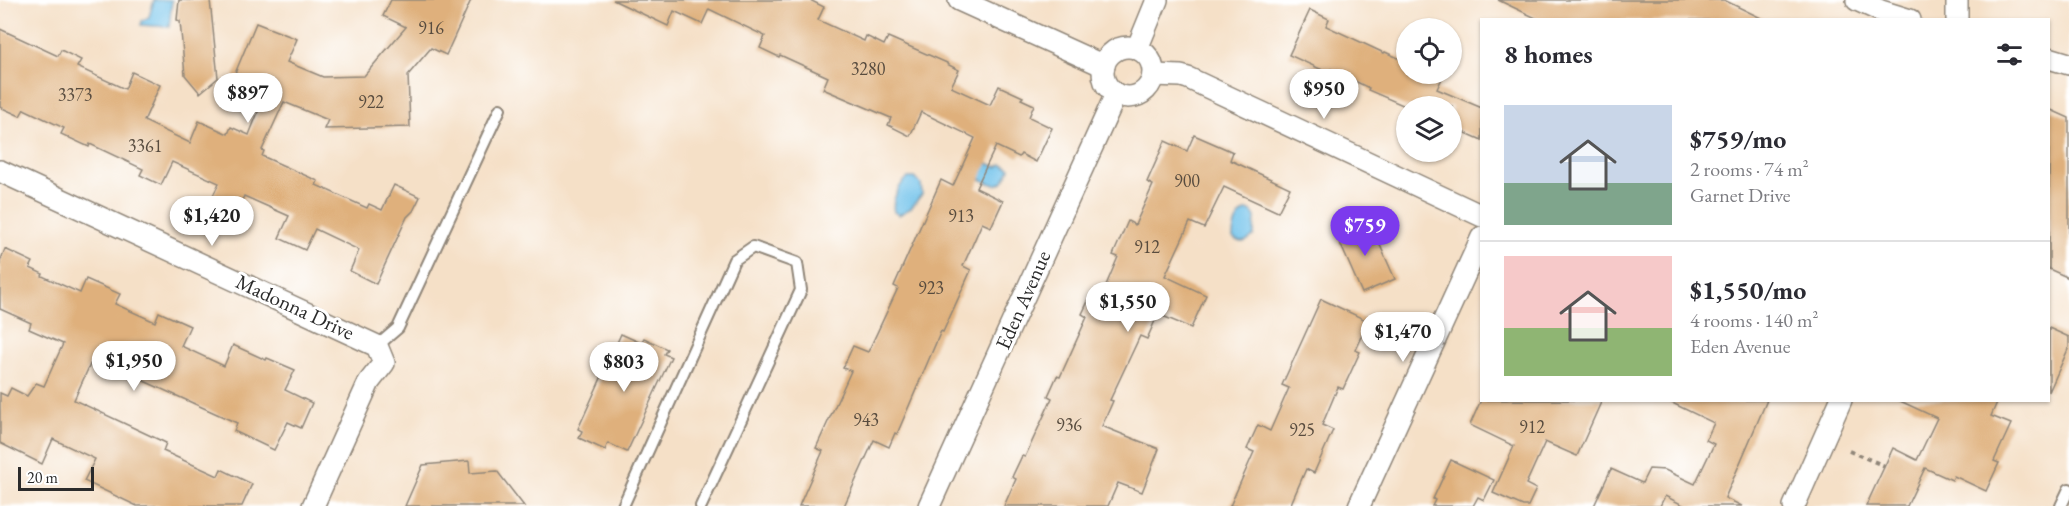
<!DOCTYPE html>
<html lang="en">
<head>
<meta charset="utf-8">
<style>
  :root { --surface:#fff; --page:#f7f7f7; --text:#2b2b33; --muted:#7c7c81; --line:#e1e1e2; --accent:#7c3aed }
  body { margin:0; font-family:"EB Garamond",serif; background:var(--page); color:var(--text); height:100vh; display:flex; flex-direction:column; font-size:22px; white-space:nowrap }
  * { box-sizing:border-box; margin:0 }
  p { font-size:20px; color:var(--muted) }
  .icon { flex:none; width:33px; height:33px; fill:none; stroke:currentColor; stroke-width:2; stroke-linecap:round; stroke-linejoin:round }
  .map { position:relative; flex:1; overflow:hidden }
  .sheet { position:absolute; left:1480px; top:18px; width:570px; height:384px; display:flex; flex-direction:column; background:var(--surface); border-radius:0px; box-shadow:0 2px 4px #0004 }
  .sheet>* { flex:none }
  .buttons { position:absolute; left:1396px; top:18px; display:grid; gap:12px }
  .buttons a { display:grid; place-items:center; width:66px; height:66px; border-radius:50%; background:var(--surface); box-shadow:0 2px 4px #0004; font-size:30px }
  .scale { position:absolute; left:18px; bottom:15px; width:76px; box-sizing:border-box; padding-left:6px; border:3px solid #2b2b2b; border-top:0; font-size:16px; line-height:21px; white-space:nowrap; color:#2b2b2b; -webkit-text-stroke:4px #fff; paint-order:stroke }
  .price { position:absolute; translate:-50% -51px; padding:0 14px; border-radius:21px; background:#fff; color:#222; font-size:20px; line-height:39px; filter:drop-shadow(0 2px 3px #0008) }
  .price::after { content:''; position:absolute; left:50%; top:36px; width:18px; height:14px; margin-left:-9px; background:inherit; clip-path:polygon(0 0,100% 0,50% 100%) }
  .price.selected { background:var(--accent); color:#fff }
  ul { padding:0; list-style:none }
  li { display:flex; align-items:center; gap:18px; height:150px; padding:0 24px }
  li+li { border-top:2px solid var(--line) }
  li span { display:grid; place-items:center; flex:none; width:168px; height:120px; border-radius:0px; color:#555 }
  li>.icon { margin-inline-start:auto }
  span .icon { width:72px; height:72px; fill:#fffc; stroke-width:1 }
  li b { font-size:26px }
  h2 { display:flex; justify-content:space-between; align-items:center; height:72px; padding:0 24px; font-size:26px }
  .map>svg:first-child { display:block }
  .water { fill:#6ec1ea; stroke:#4c768a; stroke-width:1.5 }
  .building { fill:#dfb07c }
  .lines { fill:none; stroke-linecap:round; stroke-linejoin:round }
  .service-casing { stroke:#908679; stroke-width:14 }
  .minor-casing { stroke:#908679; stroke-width:24 }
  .path { stroke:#908679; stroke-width:4; stroke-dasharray:4.5 4.5; stroke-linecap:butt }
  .service { stroke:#fff; stroke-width:10 }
  .minor { stroke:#fff; stroke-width:21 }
  .labels { text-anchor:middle; stroke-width:6; stroke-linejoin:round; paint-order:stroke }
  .number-label { font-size:18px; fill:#584c3f }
  .street-label { font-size:21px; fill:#2b2b2b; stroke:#fff }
</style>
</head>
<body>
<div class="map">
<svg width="2069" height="506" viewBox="0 0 2069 506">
  <rect width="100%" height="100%" fill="#fff"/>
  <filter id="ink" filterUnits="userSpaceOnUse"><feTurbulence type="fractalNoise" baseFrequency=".0167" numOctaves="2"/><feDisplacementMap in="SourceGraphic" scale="12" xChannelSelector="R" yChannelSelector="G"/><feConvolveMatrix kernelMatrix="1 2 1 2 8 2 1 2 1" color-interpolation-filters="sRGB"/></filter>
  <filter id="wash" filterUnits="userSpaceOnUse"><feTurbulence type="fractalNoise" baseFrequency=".008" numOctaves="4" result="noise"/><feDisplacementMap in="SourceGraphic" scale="24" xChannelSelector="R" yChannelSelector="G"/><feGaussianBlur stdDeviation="1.35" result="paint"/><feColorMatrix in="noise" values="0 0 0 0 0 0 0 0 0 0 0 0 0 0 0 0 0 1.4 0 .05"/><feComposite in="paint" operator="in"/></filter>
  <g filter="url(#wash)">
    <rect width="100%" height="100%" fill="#f5e0c7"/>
    <g class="water">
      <polygon points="154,0 172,0 169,27 141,25 142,21 149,17"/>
      <path d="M980,160L997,167L1002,164L1010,168C1001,195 990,183 970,174Z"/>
      <path d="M908,178H914L921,184L922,194L911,208L899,215L894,212C891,201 899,184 908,178Z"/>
      <path d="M1247,210L1252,212L1255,217L1254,235C1247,242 1241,245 1233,238C1233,226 1237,216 1247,210Z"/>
    </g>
    <g id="blocks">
      <g class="building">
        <polygon points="179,0 210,0 218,78 200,93 185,75 180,21 177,20"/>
        <polygon points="391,0 471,0 446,55 431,48 408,75 410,127 324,129 328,120 284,102 262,150 264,151 262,156 318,181 316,185 367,208 369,204 382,210 394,185 420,197 413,211 407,217 376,284 350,271 359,250 315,229 305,250 279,238 289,216 244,196 235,215 209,204 219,183 172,162 161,185 140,175 143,169 90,144 89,147 61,134 64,128 24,109 20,116 0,107 0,29 58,56 61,50 81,60 77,67 125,89 132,72 160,85 144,121 190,143 199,121 228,134 231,127 249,135 264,97 231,83 256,23 297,39 287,62 323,77 364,76 406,27 383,16"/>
        <polygon points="613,0 810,0 824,7 818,20 864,41 866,36 884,45 888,37 947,63 947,64 959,70 951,87 990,105 999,86 1023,97 1021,99 1034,105 1029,117 1052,128 1036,162 1021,154 1019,157 996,146 976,188 1003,201 991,227 982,223 963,266 971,270 943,332 941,331 897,434 895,433 889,447 874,440 844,506 799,506 823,451 816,448 851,371 843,368 853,346 868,352 898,288 894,286 941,180 953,186 975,138 921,112 910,136 888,125 891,118 823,89 828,77 780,55 779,57 760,48 765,36 709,9 702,24 674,11 668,26"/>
        <polygon points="1498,0 1724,0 1765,20 1540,20"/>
        <polygon points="1310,10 1329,19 1326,26 1384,53 1385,52 1407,62 1407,74 1444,74 1437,89 1482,108 1482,140 1452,127 1452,106 1405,106 1368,90 1369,88 1331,69 1329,73 1289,55"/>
        <polygon points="2049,109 2069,118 2069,278 2049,269"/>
        <polygon points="1194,135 1233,152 1230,160 1290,188 1278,212 1224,187 1204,228 1190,222 1165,276 1206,295 1191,328 1158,314 1147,339 1140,336 1110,400 1113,401 1102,426 1159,449 1142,492 1118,483 1108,506 1004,506 1016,479 1012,477 1022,456 1025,457 1052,398 1048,396 1057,376 1060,377 1087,317 1082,314 1092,293 1101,297 1118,257 1113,255 1128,221 1135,225 1153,185 1147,182 1165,141 1187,151"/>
        <polygon points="1366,221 1375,245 1379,243 1395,279 1362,293 1336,234"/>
        <polygon points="5,249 33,262 30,268 43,274 42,276 80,293 86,279 120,294 115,304 155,322 159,312 190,326 181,346 224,366 233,345 266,360 267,358 295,370 285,390 312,403 301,428 288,422 274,450 234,431 237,423 93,358 74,400 166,443 163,451 218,476 221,469 252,484 242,506 137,506 84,481 95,459 53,439 42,464 0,443 0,393 7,396 11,388 27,396 36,383 44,386 63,344 29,329 31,323 0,309 0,262"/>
        <polygon points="1321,299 1368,321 1355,350 1360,352 1343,389 1338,387 1322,425 1333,430 1314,473 1306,469 1290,506 1230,506 1254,452 1247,449 1258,425 1270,431 1289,388 1282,385"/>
        <polygon points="2049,328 2069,337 2069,347 2049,392"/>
        <polygon points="621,334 641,343 644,338 667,349 664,354 671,357 627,452 608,443 605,450 579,438 582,431 578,429"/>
        <polygon points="1481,400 1602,400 1577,456 1545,442 1526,484 1536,489 1528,506 1523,506 1493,493 1514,446 1470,425"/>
        <polygon points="1666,400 1767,400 1725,498 1742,506 1685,506 1665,496 1660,506 1594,506 1611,469 1642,483 1649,469 1665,470 1695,484 1714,444 1706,440 1714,423"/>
        <polygon points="1898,400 1998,400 1991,416 2011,424 1994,461 1999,463 1986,491 1954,476 1952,480 1925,468 1907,506 1866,506 1893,448 1917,460 1937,418"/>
        <polygon points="1451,460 1494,480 1484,500 1478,497 1473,506 1432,506 1435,500 1433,499"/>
        <polygon points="469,461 470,473 497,471 524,506 405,506 423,465"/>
      </g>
    </g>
  </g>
  <g filter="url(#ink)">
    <use href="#blocks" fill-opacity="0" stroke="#908679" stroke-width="1.5"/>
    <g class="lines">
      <g class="service-casing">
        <g id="service">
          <polyline points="377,346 398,328 500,109"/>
          <polyline points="623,506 734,260 753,247 797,263 801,290 701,506"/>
          <polyline points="2061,506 2069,489"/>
        </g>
      </g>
      <g class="minor-casing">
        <g id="minor">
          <polyline points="959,0 1104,66"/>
          <polyline points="1857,0 1881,11 1910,20"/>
          <polyline points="1957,20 1957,0"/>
          <circle cx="1128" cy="72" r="25"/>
          <polyline points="1137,49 1157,0"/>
          <polyline points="2049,58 2069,64"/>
          <polyline points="1153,75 1181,76 1188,78 1482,216"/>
          <polyline points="0,171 377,346 384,363 369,382 313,506"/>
          <polyline points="929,506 1116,94"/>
          <polyline points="1359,506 1482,237"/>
          <polyline points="1794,506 1841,400"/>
        </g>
      </g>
      <polyline class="path" points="1849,451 1885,466"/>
      <use href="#service" class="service"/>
      <use href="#minor" class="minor"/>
    </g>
  </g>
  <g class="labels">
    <g class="number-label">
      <text x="431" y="34">916</text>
      <text x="868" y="75">3280</text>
      <text x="75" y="101">3373</text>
      <text x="371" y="108">922</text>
      <text x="145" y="152">3361</text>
      <text x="1187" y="187">900</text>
      <text x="961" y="222">913</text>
      <text x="1147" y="253">912</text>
      <text x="931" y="294">923</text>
      <text x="866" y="426">943</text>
      <text x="1069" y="431">936</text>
      <text x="1532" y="433">912</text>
      <text x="1302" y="436">925</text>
    </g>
    <g class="street-label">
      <text transform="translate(1023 300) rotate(-66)" y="7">Eden Avenue</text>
      <text transform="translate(295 307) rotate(25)" y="7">Madonna Drive</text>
    </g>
  </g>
</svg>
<div class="buttons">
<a><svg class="icon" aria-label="locate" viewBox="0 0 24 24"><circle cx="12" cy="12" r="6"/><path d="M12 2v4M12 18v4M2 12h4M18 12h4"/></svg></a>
<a><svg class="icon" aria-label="layers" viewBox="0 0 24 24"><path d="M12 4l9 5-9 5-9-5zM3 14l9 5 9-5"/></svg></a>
</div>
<div class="scale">20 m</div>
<b class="price" style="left:1324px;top:120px">$950</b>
<b class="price" style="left:248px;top:124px">$897</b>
<b class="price" style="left:212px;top:247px">$1,420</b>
<b class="price selected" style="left:1365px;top:257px">$759</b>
<b class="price" style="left:1128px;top:333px">$1,550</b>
<b class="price" style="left:1403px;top:363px">$1,470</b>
<b class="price" style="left:134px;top:392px">$1,950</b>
<b class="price" style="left:624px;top:393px">$803</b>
<section class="sheet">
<h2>8 homes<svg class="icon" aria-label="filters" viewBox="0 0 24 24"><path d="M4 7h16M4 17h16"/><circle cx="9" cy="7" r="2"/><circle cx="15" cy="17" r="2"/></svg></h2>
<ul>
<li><span style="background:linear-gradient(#c9d6e8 65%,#7fa58c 0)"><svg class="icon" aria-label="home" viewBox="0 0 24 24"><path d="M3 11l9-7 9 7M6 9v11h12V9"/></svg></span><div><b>$759/mo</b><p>2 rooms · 74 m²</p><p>Garnet Drive</p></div></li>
<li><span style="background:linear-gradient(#f6c9c9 60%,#8fb573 0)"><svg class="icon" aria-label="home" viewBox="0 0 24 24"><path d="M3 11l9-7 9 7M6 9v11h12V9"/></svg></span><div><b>$1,550/mo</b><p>4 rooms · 140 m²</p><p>Eden Avenue</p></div></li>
</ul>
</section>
</div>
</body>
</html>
